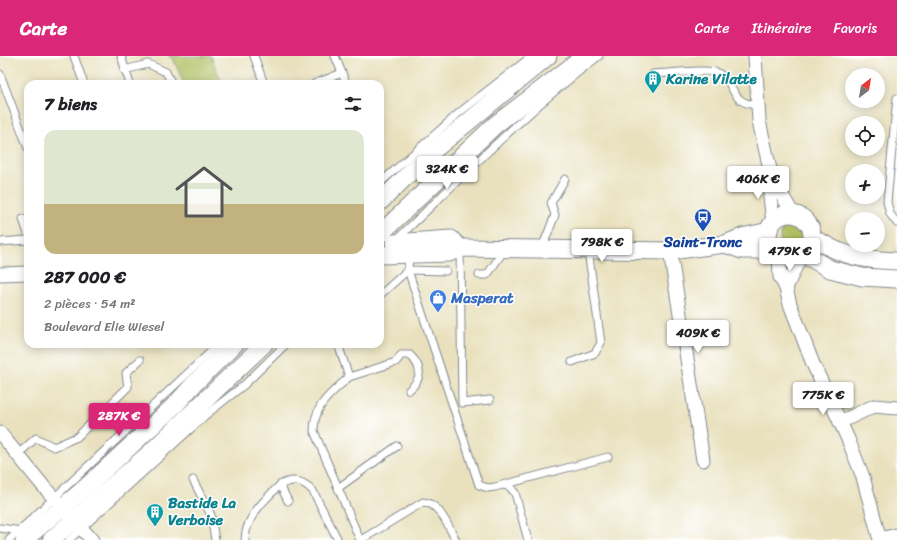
<!DOCTYPE html>
<html lang="fr">
<head>
<meta charset="utf-8">
<style>
  :root { --surface:#fff; --page:#f6f6f6; --text:#202124; --muted:#757577; --accent:#db2777 }
  body { margin:0; font-family:Sriracha,sans-serif; background:var(--page); color:var(--text); height:100vh; display:flex; flex-direction:column; font-size:15px; white-space:nowrap }
  * { box-sizing:border-box; margin:0 }
  p { font-size:13px; color:var(--muted) }
  .icon { flex:none; width:22px; height:22px; fill:none; stroke:currentColor; stroke-width:2; stroke-linecap:round; stroke-linejoin:round }
  .map { position:relative; flex:1; overflow:hidden }
  .panel { position:absolute; left:24px; top:24px; width:360px; height:268px; display:flex; flex-direction:column; background:var(--surface); border-radius:12px; box-shadow:0 2px 10px #0003 }
  .panel>* { flex:none }
  .needle { width:26px; rotate:31deg }
  .buttons { position:absolute; left:845px; top:12px; display:grid; gap:8px }
  .buttons a { display:grid; place-items:center; width:40px; height:40px; border-radius:50%; background:var(--surface); box-shadow:0 2px 10px #0003; font-size:20px }
  .price { position:absolute; translate:-50% -34px; padding:0 9px; border-radius:4px; background:#fff; color:#222; font-size:13px; line-height:26px; filter:drop-shadow(0 1px 2px #0008) }
  .price::after { content:''; position:absolute; left:50%; top:24px; width:12px; height:9px; margin-left:-6px; background:inherit; clip-path:polygon(0 0,100% 0,50% 100%) }
  .price.current { background:var(--accent); color:#fff }
  ul { padding:0; list-style:none }
  li { display:grid; align-content:center; gap:8px; height:212px; padding:0 20px }
  li span { display:grid; place-items:center; height:124px; border-radius:12px; color:#555 }
  li>.icon { margin-inline-start:auto }
  span .icon { width:72px; height:72px; fill:#fffc; stroke-width:1 }
  li b { font-size:17px }
  h2 { display:flex; justify-content:space-between; align-items:center; height:48px; padding:0 20px; font-size:17px }
  header { display:flex; align-items:center; gap:24px; box-sizing:border-box; height:56px; padding:0 20px; background:var(--accent); color:#fff }
  header strong { font-size:19px }
  nav { display:flex; gap:22px; margin-inline-start:auto; font-size:14px }
  .map>svg:first-child { display:block }
  .green { fill:#afbf62; stroke:#657760 }
  .lines { fill:none; stroke-linecap:round; stroke-linejoin:round }
  .service-casing { stroke:#82888e; stroke-width:9 }
  .minor-casing { stroke:#82888e; stroke-width:15 }
  .tertiary-casing { stroke:#82888e; stroke-width:19 }
  .service { stroke:#fff; stroke-width:7 }
  .minor { stroke:#fff; stroke-width:13 }
  .tertiary { stroke:#fff; stroke-width:17 }
  .labels { text-anchor:middle; stroke-width:3; stroke-linejoin:round; paint-order:stroke }
  .culture-label { font-size:15px; font-weight:bold; fill:#0d838f; stroke:#fff; text-anchor:start }
  .transit-label { font-size:15px; font-weight:bold; fill:#164399; stroke:#fff }
  .shop-label { font-size:15px; font-weight:bold; fill:#366cbe; stroke:#fff; text-anchor:start }
</style>
</head>
<body>
<header>
<strong>Carte</strong>
<nav><a>Carte</a><a>Itinéraire</a><a>Favoris</a></nav>
</header>
<div class="map">
<svg width="897" height="484" viewBox="0 0 897 484">
  <rect width="100%" height="100%" fill="#fff"/>
  <filter id="ink" filterUnits="userSpaceOnUse"><feTurbulence type="fractalNoise" baseFrequency=".025" numOctaves="2"/><feDisplacementMap in="SourceGraphic" scale="8" xChannelSelector="R" yChannelSelector="G"/><feConvolveMatrix kernelMatrix="1 2 1 2 8 2 1 2 1" color-interpolation-filters="sRGB"/></filter>
  <filter id="wash" filterUnits="userSpaceOnUse"><feTurbulence type="fractalNoise" baseFrequency=".012" numOctaves="4" result="noise"/><feDisplacementMap in="SourceGraphic" scale="16" xChannelSelector="R" yChannelSelector="G"/><feGaussianBlur stdDeviation="0.9" result="paint"/><feColorMatrix in="noise" values="0 0 0 0 0 0 0 0 0 0 0 0 0 0 0 0 0 1.4 0 .05"/><feComposite in="paint" operator="in"/></filter>
  <g filter="url(#wash)">
    <rect width="100%" height="100%" fill="#e9e1be"/>
    <g class="green">
      <polygon points="168,0 211,0 222,28 184,28 173,2"/>
      <circle cx="791" cy="181" r="11"/>
    </g>
  </g>
  <g filter="url(#ink)">
    <g class="lines">
      <g class="service-casing">
        <g id="service">
          <polyline points="74,0 84,28"/>
          <polyline points="121,0 130,28"/>
          <polyline points="254,0 264,28"/>
          <polyline points="335,0 342,17"/>
          <polyline points="124,14 148,8 166,16 172,28"/>
          <polyline points="0,18 28,92"/>
          <path d="M653,18C666,18 709,12 718,17C738,28 728,47 757,49"/>
          <polyline points="314,28 342,17 346,28"/>
          <polyline points="897,42 887,146 890,158 897,167"/>
          <polyline points="380,127 460,56 532,0"/>
          <polyline points="23,163 28,178"/>
          <path d="M396,184C462,121 526,55 599,0"/>
          <polyline points="0,186 28,184"/>
          <polyline points="460,192 462,347 490,344"/>
          <polyline points="542,192 555,159 551,147 565,123"/>
          <polyline points="409,198 408,214 446,215"/>
          <polyline points="479,219 487,219 505,193"/>
          <polyline points="380,239 408,214 479,429 488,432 495,431 608,401"/>
          <path d="M338,288L349,321C331,338 314,348 314,375L360,484"/>
          <polyline points="572,306 595,297 601,287 588,194"/>
          <path d="M349,321L396,306L401,299H410C423,312 422,323 409,334"/>
          <polyline points="17,399 36,382 54,391 77,381 128,331 126,317 140,304"/>
          <polyline points="193,424 211,459 215,484"/>
          <path d="M280,429C293,422 303,424 313,435L338,484"/>
          <polyline points="503,429 510,431 515,437 528,484"/>
          <polyline points="338,432 397,390"/>
          <polyline points="0,472 21,475"/>
          <polyline points="9,484 219,288"/>
          <polyline points="69,484 207,358 244,329 286,288"/>
          <path d="M245,484C245,462 265,443 280,429L288,445"/>
          <path d="M361,484L423,446C440,447 448,471 456,484"/>
        </g>
      </g>
      <g class="minor-casing">
        <g id="minor">
          <polyline points="755,0 759,65 772,122 770,141 773,166"/>
          <polyline points="772,122 793,158"/>
          <polyline points="670,195 703,404"/>
          <polyline points="779,199 780,221 786,232 790,248 813,308 848,383 863,421 880,484"/>
          <polyline points="0,218 28,217"/>
          <polyline points="786,232 801,199"/>
          <polyline points="840,366 874,350 897,352"/>
          <polyline points="0,377 44,431 92,484"/>
          <polyline points="880,483 897,479"/>
        </g>
      </g>
      <g class="tertiary-casing">
        <g id="tertiary">
          <polyline points="380,146 428,99 548,0"/>
          <circle cx="790" cy="180" r="22"/>
          <polyline points="380,178 495,69 585,0"/>
          <path d="M812,183C823,186 831,193 841,196C859,203 878,204 897,205"/>
          <polyline points="394,187 451,183 460,192"/>
          <polyline points="725,188 742,194 774,194"/>
          <polyline points="803,198 830,213 862,221 897,223"/>
          <polyline points="380,199 449,197 460,192 670,195 725,188 742,181 769,175"/>
          <polyline points="24,484 85,432 176,348 194,328 235,288"/>
          <polyline points="51,484 153,394 264,288"/>
        </g>
      </g>
      <use href="#service" class="service"/>
      <use href="#minor" class="minor"/>
      <use href="#tertiary" class="tertiary"/>
    </g>
  </g>
  <defs>
    <g id="building-pin" transform="scale(0.9)"><path d="M0 17L-7.5 6A9.5 9.5 0 1 1 7.5 6Z" fill="#0f9aa8" stroke="#fff"/><path d="M-4-6H4V6H1V3H-1V6H-4ZM-2.5-4.3h1.7v1.8h-1.7ZM.8-4.3h1.7v1.8H.8ZM-2.5-1h1.7V.8h-1.7ZM.8-1h1.7V.8H.8Z" fill="#fff"/></g>
    <g id="bus-pin" transform="scale(0.9)"><path d="M0 17L-7.5 6A9.5 9.5 0 1 1 7.5 6Z" fill="#1a4fb4" stroke="#fff"/><path d="M-5-6H5V4H4V6H2V4H-2V6H-4V4H-5ZM-3.5-4V0h7V-4ZM-3.5 1.2v1.5H-2V1.2ZM2 1.2v1.5H3.5V1.2Z" fill="#fff"/></g>
    <g id="shop-pin" transform="scale(0.9)"><path d="M0 17L-7.5 6A9.5 9.5 0 1 1 7.5 6Z" fill="#3f7fe0" stroke="#fff"/><path d="M-5-2.5h2.3a2.7 3.5 0 0 1 5.4 0H5L5.5 6h-11ZM-1.5-2.5h3a1.5 2.3 0 0 0-3 0Z" fill="#fff"/></g>
  </defs>
  <g fill-rule="evenodd">
    <use href="#building-pin" x="653" y="23"/>
    <use href="#bus-pin" x="703" y="161"/>
    <use href="#shop-pin" x="438" y="242"/>
    <use href="#building-pin" x="155" y="456"/>
  </g>
  <g class="labels">
    <g class="culture-label">
      <text x="666" y="28">Karine Vilatte</text>
      <text x="168" y="452">Bastide La<tspan x="168" dy="17">Verboise</tspan></text>
    </g>
    <g class="transit-label">
      <text x="703" y="191">Saint-Tronc</text>
    </g>
    <g class="shop-label">
      <text x="451" y="247">Masperat</text>
    </g>
  </g>
</svg>
<div class="buttons">
<a><svg class="needle" viewBox="-14 -14 28 28"><path d="M0-13l5 13h-10z" fill="#e53935"/><path d="M0 13l5-13h-10z" fill="#757577"/></svg></a>
<a><svg class="icon" aria-label="locate" viewBox="0 0 24 24"><circle cx="12" cy="12" r="6"/><path d="M12 2v4M12 18v4M2 12h4M18 12h4"/></svg></a>
<a>+</a>
<a>−</a>
</div>
<b class="price" style="left:447px;top:134px">324K €</b>
<b class="price" style="left:758px;top:144px">406K €</b>
<b class="price" style="left:602px;top:207px">798K €</b>
<b class="price" style="left:790px;top:216px">479K €</b>
<b class="price" style="left:698px;top:298px">409K €</b>
<b class="price" style="left:823px;top:360px">775K €</b>
<b class="price current" style="left:119px;top:381px">287K €</b>
<section class="panel">
<h2>7 biens<svg class="icon" aria-label="filters" viewBox="0 0 24 24"><path d="M4 7h16M4 17h16"/><circle cx="9" cy="7" r="2"/><circle cx="15" cy="17" r="2"/></svg></h2>
<ul>
<li><span style="background:linear-gradient(#dfe7d0 60%,#c2b280 0)"><svg class="icon" aria-label="home" viewBox="0 0 24 24"><path d="M3 11l9-7 9 7M6 9v11h12V9"/></svg></span><div><b>287 000 €</b><p>2 pièces · 54 m²</p><p>Boulevard Elie Wiesel</p></div></li>
</ul>
</section>
</div>
</body>
</html>
